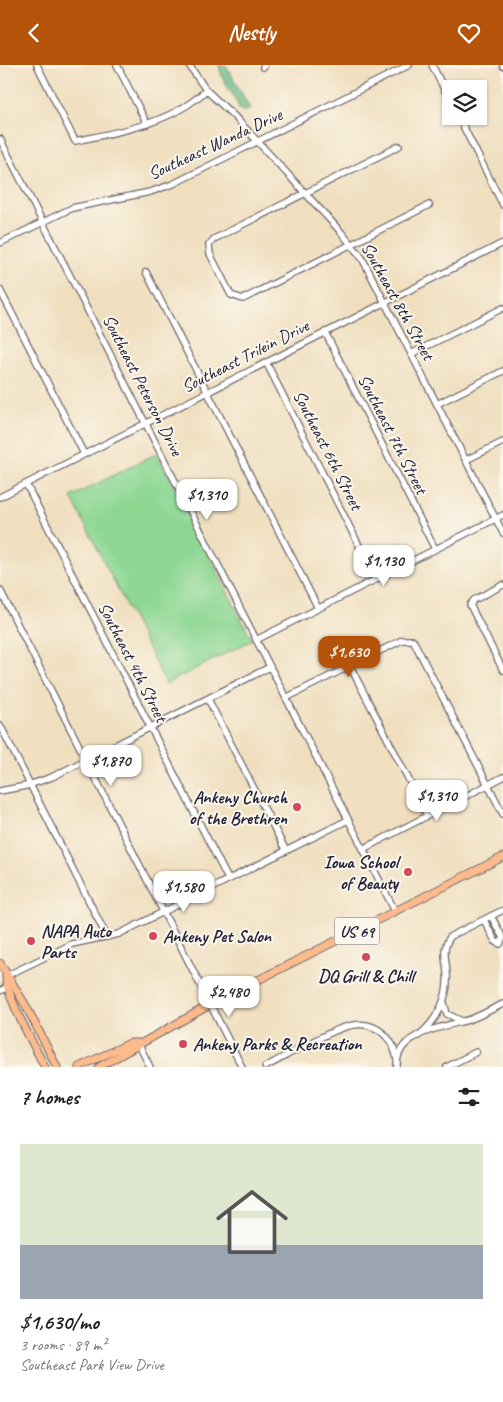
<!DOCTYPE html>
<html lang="en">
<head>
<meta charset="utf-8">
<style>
  :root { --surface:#fff; --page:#f6f6f6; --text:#222; --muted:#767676; --line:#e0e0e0; --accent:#b45309 }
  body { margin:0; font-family:Caveat,sans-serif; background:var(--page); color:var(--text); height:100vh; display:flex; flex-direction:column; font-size:19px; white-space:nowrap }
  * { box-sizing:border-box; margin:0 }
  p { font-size:16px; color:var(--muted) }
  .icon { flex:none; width:28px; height:28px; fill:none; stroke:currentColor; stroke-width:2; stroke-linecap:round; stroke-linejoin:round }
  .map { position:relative; height:1002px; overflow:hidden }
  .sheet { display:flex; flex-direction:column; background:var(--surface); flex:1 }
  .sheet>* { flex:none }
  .buttons { position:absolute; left:442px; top:15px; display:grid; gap:10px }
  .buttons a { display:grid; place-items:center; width:45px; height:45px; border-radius:0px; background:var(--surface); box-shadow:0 1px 4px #0004; font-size:25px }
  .price { position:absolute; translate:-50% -42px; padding:0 11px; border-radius:10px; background:#fff; color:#222; font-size:16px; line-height:32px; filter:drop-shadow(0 1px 2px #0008) }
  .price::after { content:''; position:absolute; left:50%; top:30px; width:15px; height:11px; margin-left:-8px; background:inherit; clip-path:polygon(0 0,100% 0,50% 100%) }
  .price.on { background:var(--accent); color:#fff }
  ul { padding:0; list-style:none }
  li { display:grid; align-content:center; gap:10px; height:265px; padding:0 20px }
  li+li { border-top:1px solid var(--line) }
  li span { display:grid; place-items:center; height:155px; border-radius:0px; color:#555 }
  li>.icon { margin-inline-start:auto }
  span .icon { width:90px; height:90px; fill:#fffc; stroke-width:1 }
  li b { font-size:21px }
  h2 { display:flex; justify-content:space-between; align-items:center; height:60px; padding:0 20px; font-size:21px }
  header { display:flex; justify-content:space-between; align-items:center; height:65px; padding:0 20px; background:var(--accent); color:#fff; font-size:22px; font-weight:600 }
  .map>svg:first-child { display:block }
  .green { fill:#8dd793; stroke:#587c67 }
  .forest { fill:#72b87d; stroke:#4a6d5c }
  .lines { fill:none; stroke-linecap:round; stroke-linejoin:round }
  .stream { stroke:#52c0c8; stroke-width:1 }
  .minor-casing { stroke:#6a6469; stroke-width:8 }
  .major-casing { stroke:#6a6469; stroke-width:9 }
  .minor { stroke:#fff; stroke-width:5.5 }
  .major { stroke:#fbbb8d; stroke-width:7 }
  .poi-dot { fill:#d1495b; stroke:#fbf7ec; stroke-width:2 }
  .labels { text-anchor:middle; stroke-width:4; stroke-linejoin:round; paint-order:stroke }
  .shield { fill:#fbf7ec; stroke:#636270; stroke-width:1 }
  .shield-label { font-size:16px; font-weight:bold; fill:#22223b }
  .street-label { font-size:18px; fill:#22223b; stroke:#fbf7ec }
  .poi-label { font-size:18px; font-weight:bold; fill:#22223b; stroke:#fbf7ec; text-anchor:start }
</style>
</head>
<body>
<header><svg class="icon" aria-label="back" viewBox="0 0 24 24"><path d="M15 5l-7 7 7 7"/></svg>Nestly<svg class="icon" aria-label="heart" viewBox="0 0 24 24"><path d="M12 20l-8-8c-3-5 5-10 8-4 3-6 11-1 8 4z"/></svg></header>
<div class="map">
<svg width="503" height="1002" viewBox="0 0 503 1002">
  <rect width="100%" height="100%" fill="#fbf7ec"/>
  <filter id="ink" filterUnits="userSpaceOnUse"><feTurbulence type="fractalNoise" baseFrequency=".02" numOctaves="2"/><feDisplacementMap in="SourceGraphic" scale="10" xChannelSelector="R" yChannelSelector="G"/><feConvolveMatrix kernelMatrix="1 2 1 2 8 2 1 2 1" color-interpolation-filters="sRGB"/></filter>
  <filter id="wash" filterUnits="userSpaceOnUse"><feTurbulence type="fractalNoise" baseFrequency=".0096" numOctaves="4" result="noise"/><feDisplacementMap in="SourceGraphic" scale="20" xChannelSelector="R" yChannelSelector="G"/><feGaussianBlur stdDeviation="1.12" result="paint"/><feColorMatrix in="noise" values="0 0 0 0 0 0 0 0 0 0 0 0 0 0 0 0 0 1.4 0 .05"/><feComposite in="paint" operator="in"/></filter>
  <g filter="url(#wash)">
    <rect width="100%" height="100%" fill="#f0dfbf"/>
    <polygon class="green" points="157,388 252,575 166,619 71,432"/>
    <path class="forest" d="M219,0H226L250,43L244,47C236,43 238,37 233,30C226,20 221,13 219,0Z"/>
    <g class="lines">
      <path class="stream" d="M222,0C229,15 239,24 244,37"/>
    </g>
  </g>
  <g filter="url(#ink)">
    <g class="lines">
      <g class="minor-casing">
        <g id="minor">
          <path d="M37,0L75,76C119,67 173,58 206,25"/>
          <polyline points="117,0 147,59"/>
          <polyline points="189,0 206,25 235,52 341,167 362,193 503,468"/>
          <polyline points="432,0 451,38"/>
          <polyline points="503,0 503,1"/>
          <polyline points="263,2 265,0"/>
          <polyline points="458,51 503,140"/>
          <polyline points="0,74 395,846"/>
          <polyline points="399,81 214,174 209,180 210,189 231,230 243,234 429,140"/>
          <polyline points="0,178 72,143 150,127 173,119 409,0"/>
          <polyline points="146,207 318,543"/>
          <polyline points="0,225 84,389"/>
          <polyline points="325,267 435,484"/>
          <polyline points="411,289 503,243"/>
          <polyline points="266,297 376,514"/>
          <polyline points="437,339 503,306"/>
          <polyline points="466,395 503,377"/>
          <polyline points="26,419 228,814"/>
          <polyline points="0,432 503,178"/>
          <polyline points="503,520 474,535 470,540 503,605"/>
          <polyline points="0,525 242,1002"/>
          <polyline points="256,575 503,450"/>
          <polyline points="350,601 427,750"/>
          <polyline points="286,633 402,575 413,575 503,749"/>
          <polyline points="208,634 286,786"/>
          <polyline points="0,660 107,872"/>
          <polyline points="0,726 26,721 52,712 270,602"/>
          <polyline points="363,784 503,712"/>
          <polyline points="484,855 495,876 500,879 503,873 491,851"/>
          <polyline points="6,911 72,879 119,869 348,755"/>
          <polyline points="0,926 8,922"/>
          <polyline points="444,938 447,949 462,956"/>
          <path d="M418,971C437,956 449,933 447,908C446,893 441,884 451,871L503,845"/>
          <polyline points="138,978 150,1002"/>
          <path d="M265,1002C285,992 334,962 354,960C377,957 394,973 397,995"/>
          <path d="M397,1002C395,966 447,962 471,954C482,950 492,944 503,939"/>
          <polyline points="447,1002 476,987"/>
        </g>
      </g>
      <g class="major-casing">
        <g id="major">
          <polyline points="0,898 26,941 57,1002"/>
          <path d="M6,911C5,929 35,983 45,1002"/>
          <polyline points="79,1002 130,978 138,978"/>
          <polyline points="99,1002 226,931 503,792"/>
        </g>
      </g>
      <use href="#minor" class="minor"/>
      <use href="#major" class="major"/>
    </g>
  </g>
  <g class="poi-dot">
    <circle cx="297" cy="742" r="5"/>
    <circle cx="408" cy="807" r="5"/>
    <circle cx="153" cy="871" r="5"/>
    <circle cx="31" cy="876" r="5"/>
    <circle cx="366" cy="892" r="5"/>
    <circle cx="183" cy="979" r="5"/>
  </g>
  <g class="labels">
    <rect class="shield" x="334.5" y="852.5" width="45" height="27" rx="4"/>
    <g class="shield-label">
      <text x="357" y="872">US 69</text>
    </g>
    <g class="street-label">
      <text transform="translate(215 79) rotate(-25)" y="6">Southeast Wanda Drive</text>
      <text transform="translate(398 236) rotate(61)" y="6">Southeast 8th Street</text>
      <text transform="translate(245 291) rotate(-27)" y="6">Southeast Trilein Drive</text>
      <text transform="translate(143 320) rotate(63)" y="6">Southeast Peterson Drive</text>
      <text transform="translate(393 369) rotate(63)" y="6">Southeast 7th Street</text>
      <text transform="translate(328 385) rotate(63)" y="6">Southeast 6th Street</text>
      <text transform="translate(133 597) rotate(63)" y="6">Southeast 4th Street</text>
    </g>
    <g class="poi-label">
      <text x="287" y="738" text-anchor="end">Ankeny Church<tspan x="287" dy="21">of the Brethren</tspan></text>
      <text x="398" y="803" text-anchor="end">Iowa School<tspan x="398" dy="21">of Beauty</tspan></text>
      <text x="41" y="872">NAPA Auto<tspan x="41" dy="21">Parts</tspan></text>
      <text x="163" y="877">Ankeny Pet Salon</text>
      <text x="366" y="917" text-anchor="middle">DQ Grill &amp; Chill</text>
      <text x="193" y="985">Ankeny Parks &amp; Recreation</text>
    </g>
  </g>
</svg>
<div class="buttons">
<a><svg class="icon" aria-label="layers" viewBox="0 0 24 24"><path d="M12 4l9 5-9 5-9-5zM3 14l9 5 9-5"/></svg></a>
</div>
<b class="price" style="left:207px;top:456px">$1,310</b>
<b class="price" style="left:384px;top:522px">$1,130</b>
<b class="price on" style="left:349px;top:613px">$1,630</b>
<b class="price" style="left:111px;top:722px">$1,870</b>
<b class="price" style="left:437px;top:757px">$1,310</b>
<b class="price" style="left:184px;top:848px">$1,580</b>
<b class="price" style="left:229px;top:953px">$2,480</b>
</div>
<section class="sheet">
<h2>7 homes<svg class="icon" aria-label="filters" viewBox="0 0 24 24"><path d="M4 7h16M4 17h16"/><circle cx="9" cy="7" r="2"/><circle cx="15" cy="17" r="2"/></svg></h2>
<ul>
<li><span style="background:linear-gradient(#dfe7d0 65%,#9aa5b1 0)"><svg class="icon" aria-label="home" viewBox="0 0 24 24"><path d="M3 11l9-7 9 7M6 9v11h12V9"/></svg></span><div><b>$1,630/mo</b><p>3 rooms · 89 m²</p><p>Southeast Park View Drive</p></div></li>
</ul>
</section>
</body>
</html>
